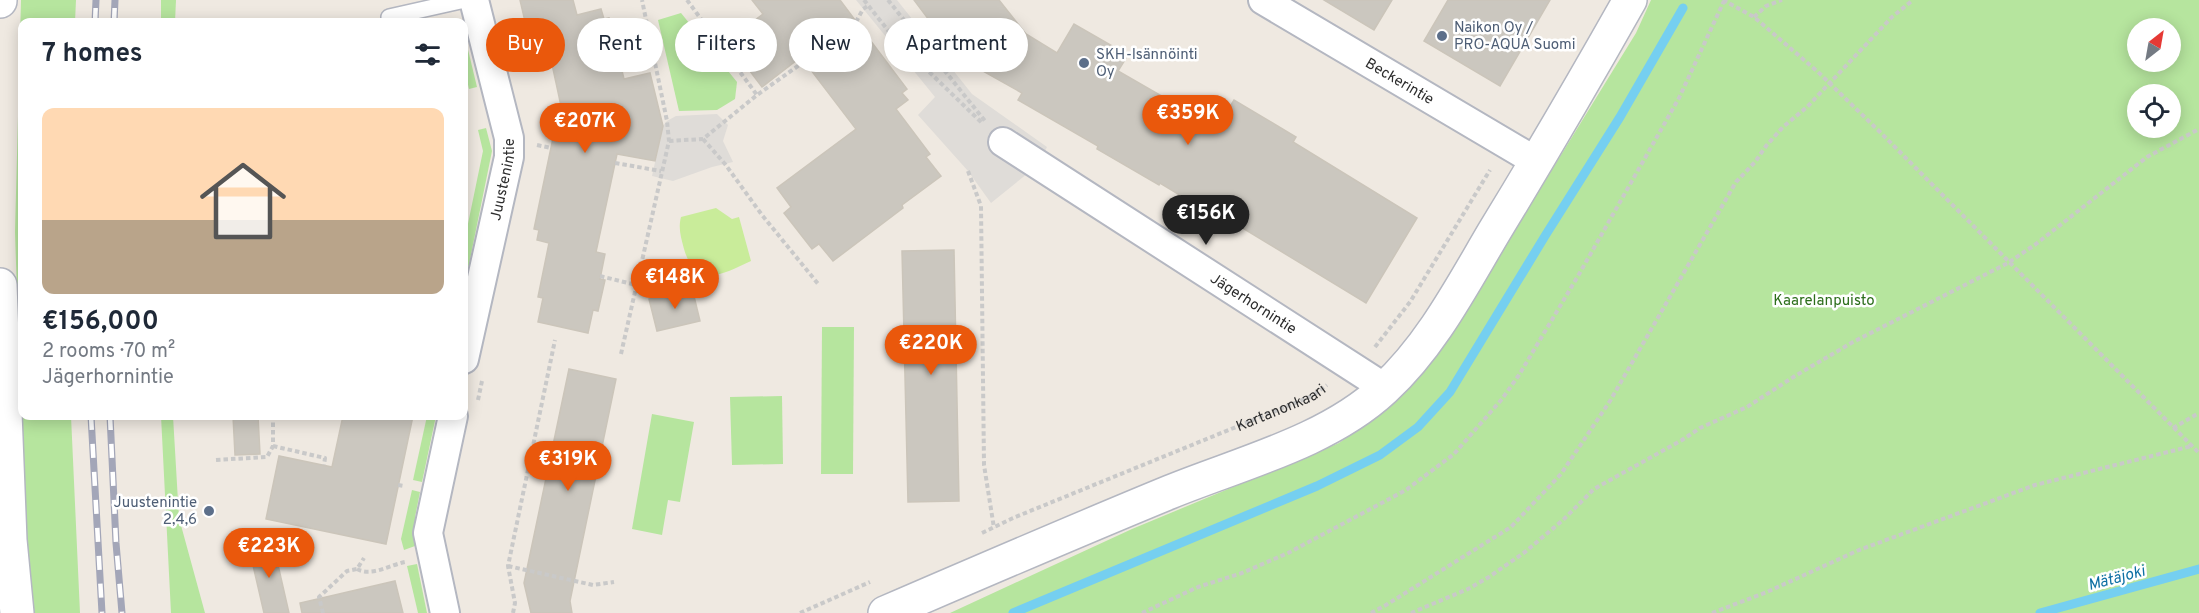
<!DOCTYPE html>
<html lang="en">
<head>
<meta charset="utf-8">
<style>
  :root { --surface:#fff; --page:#f2f2f3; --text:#1f2937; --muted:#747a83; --line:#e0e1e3; --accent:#ea580c }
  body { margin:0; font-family:Overpass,sans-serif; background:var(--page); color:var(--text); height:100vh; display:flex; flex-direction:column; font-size:22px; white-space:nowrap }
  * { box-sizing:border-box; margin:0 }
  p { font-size:20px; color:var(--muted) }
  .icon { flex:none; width:33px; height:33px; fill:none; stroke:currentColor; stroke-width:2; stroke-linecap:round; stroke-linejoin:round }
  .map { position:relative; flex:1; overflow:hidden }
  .drawer { position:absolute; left:18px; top:18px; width:450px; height:402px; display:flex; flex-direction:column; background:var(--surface); border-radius:12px; box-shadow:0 3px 15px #0003 }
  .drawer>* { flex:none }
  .hud { position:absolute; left:486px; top:18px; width:570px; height:54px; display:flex; gap:12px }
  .needle { width:39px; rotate:31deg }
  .buttons { position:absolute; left:2127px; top:18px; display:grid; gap:12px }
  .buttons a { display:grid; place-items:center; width:54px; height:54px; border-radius:50%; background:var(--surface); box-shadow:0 3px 15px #0003; font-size:30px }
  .price { position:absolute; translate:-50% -51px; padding:0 14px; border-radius:21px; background:var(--accent); color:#fff; font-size:20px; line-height:39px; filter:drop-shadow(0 2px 3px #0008) }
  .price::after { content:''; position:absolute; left:50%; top:36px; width:18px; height:14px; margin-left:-9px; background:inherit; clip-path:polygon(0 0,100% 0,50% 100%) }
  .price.current { background:#222; color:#fff }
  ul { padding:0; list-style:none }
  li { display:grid; align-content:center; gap:12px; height:318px; padding:0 24px }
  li+li { border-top:2px solid var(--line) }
  li span { display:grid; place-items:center; height:186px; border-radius:12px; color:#555 }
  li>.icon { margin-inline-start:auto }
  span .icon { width:108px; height:108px; fill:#fffc; stroke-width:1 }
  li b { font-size:26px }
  h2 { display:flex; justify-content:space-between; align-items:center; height:72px; padding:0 24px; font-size:26px }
  .chip { padding:0 21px; border-radius:27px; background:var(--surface); box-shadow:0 3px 15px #0003; font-size:21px; line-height:54px }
  .chip.current { background:var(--accent); color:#fff }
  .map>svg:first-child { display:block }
  .green { fill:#b6e59e; fill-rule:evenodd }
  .pitch { fill:#c9ec9a }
  .plaza { fill:#dfdcd8 }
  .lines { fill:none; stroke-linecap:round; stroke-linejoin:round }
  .stream { stroke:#75cff0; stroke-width:9 }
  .building { fill:#cbc7bf; stroke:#cbc5ba; stroke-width:1.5 }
  .service-casing { stroke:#b4b7c1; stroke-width:18 }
  .minor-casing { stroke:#b4b7c1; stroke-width:32 }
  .tertiary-casing { stroke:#b4b7c1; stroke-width:36 }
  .path { stroke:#c9c9c9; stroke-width:4; stroke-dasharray:4.5 3; stroke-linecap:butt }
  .service { stroke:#fff; stroke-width:15 }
  .minor { stroke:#fff; stroke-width:28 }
  .tertiary { stroke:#fff; stroke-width:33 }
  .rail-casing { stroke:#a3a6b8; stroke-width:7 }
  .rail { stroke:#fff; stroke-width:4.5; stroke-dasharray:14; stroke-linecap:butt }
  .service-dot { fill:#5c6f8a; stroke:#fff; stroke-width:2 }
  .labels { text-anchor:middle; stroke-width:5; stroke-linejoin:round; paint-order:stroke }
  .service-label { font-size:15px; fill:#4e5e75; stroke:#fff; text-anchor:start }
  .street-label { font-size:15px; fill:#2e2e2e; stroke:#fff }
  .park-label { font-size:15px; fill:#2c6e1b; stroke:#fff }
  .water-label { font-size:16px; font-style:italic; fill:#0d6fa3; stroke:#fff }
</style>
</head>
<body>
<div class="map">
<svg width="2199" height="613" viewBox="0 0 2199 613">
  <rect width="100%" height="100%" fill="#efe9e1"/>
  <g class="green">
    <polygon points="21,0 76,0 75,22 22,22 22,416 71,416 80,613 31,613 24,505 15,232"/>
    <polygon points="161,0 176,0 175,22 161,22"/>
    <path d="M1651,0H2199V613H950L1132,529L1339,443L1395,402L1425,368L1452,332L1636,33ZM2138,28H2170V62H2138ZM2138,94H2170V128H2138Z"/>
    <polygon points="681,13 737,82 735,99 717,110 679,111 658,20"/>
    <polygon points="464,33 477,87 469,89 464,68"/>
    <polygon points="486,128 492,151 464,289 464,243 483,151 478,130"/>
    <polygon points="822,327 854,327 853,474 821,474"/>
    <polygon points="782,396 783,464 732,465 730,397"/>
    <polygon points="652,414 694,422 680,502 668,500 662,535 632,529"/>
    <polygon points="161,416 173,416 179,518 205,613 171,613"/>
    <polygon points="427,416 436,416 422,482 413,480"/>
    <polygon points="412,490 420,492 415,517 415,546 404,550 401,539"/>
    <polygon points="417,564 427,613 418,613 407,566"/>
  </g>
  <path class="pitch" d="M716,208L732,219L739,217L751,261C723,274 696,290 684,249C681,237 678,229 681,217Z"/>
  <g class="plaza">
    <polygon points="856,0 897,0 972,94 1047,147 1038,165 991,203 968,171 918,115 935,97"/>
    <polygon points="717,114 728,125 723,141 733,162 712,167 673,181 652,176 663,126 667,121 676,116"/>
  </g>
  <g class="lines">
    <g class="stream">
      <polyline points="1013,613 1317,486 1380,455 1418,427 1450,392 1545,236 1620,117 1683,8"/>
      <polyline points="2040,613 2199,569"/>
    </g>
  </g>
  <g class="building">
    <polygon points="520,0 573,0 577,15 601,9 604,19 609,18 624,79 650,73 663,126 655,161 617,154 596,252 605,254 600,279 605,280 598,311 593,310 588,333 538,322 543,298 538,297 549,243 537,240 539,230 534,229 553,138 569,143 544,27 527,30"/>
    <polygon points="752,0 840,0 907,89 902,93 908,100 896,109 930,154 926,157 941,176 902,205 903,208 833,261 819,244 812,249 784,213 791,207 777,188 856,129 801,57 762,87 727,41 763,14"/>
    <polygon points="914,0 999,0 1026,34 1057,53 1074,24 1128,55 1118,71 1217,128 1234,100 1296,137 1293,142 1417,218 1366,303 1241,227 1239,231 1160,183 1159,185 1097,149 1098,146 1018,100 1022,93 956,56"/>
    <polygon points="1324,0 1392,0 1374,30"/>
    <polygon points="1448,0 1550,0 1500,86 1424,41"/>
    <polygon points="954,250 959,501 908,502 902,251"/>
    <polygon points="692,288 700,321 657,331 649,299"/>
    <polygon points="569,369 616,379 570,601 572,613 531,613 524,583"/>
    <polygon points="233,416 258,416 260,454 235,455"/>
    <polygon points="343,416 413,416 386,544 266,519 279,456 332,467"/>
    <polygon points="273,543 289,613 264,613 249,548"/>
    <polygon points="395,581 403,613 302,613 300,603"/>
  </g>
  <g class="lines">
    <g class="service-casing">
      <polyline id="service" points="389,17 465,0"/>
    </g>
    <g class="minor-casing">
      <g id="minor">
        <path id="s2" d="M1263,0L1537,162"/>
        <path id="s3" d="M1003,142L1385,388"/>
        <path id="s4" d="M464,359L509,157V138L474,0"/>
        <polyline points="445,613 428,533 453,416"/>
      </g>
    </g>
    <g class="tertiary-casing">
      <g id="tertiary">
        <polyline points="0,1 0,0"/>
        <polyline points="0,285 10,540 17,613"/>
        <path d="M885,613C980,572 1075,531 1170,492C1241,463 1327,442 1384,389C1431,346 1462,286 1494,232C1541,155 1586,78 1630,0"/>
      </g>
    </g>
    <g class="path">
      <polyline points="687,0 757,95"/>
      <polyline points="864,0 894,38 982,123"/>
      <polyline points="888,0 985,121"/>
      <polyline points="1723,0 1754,17 1818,72 1880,132 2199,453"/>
      <polyline points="1754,17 1766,6 1782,0"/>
      <polyline points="856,22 863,9 868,6"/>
      <polyline points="615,68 654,60"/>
      <polyline points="703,139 725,164 762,215 819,285"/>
      <polyline points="669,141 703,139 757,95 805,61"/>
      <polyline points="537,145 551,148"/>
      <polyline points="615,163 661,171"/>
      <polyline points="968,171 981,206 984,465 994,528"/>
      <polyline points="600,276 636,285"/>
      <polyline points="1375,347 1410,302 1490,170"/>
      <polyline points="621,354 669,141 667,121 642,0"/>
      <polyline points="478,400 482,381"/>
      <polyline points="2173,428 2199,413"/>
      <polyline points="273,446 325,458 324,465"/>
      <polyline points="216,460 267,457 273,446 273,416"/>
      <polyline points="398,485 404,486"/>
      <path id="s1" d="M982,533L1013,518L1312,396L1327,385"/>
      <polyline points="508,566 593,585 614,582"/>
      <path d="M357,569C371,577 390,565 405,562"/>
      <polyline points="323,613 319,597 347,571 357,569 364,558"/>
      <polyline points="513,613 515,603 508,566 555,340"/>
      <polyline points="800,613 870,582"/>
      <polyline points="1142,613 1198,587 1242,573 1288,553 1406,490 1454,454 1502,399 1519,375 1578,276 1679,98 1724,1"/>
      <polyline points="1371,613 1386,605 1511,527 1561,474 1610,401 1736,182 1755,162 1766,146 1783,127 1807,107 1892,17 1913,0"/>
      <polyline points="1411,613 1468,589 1489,577 1525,552 1563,520 1594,489 1682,440 1700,428 1747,407 1795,376 1853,342 2008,263 2036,244 2147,157 2199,129"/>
      <polyline points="1712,613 1767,592 1859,550 2035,485 2192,446"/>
    </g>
    <use href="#service" class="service"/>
    <use href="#minor" class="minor"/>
    <use href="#tertiary" class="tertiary"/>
    <g class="rail-casing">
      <g id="rail">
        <polyline points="95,22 96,0"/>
        <polyline points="114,22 115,0"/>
        <polyline points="91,416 102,613"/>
        <polyline points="110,416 116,543 122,613"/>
      </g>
    </g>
    <use href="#rail" class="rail"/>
  </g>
  <g class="service-dot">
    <circle cx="1442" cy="36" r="6"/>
    <circle cx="1084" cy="63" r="6"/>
    <circle cx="209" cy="511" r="6"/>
  </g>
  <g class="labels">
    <g class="service-label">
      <text x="1454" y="32">Naikon Oy /<tspan x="1454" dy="17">PRO-AQUA Suomi</tspan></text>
      <text x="1096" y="59">SKH-Isännöinti<tspan x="1096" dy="17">Oy</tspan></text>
      <text x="197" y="507" text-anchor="end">Juustenintie<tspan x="197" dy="17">2,4,6</tspan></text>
    </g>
    <g class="street-label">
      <text dy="5" stroke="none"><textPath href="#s2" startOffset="159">Beckerintie</textPath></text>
      <text dy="5" stroke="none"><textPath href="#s4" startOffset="184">Juustenintie</textPath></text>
      <text dy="5" stroke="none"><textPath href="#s3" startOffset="298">Jägerhornintie</textPath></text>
      <text dy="5" stroke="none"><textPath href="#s1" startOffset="324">Kartanonkaari</textPath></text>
    </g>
    <g class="park-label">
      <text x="1824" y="305">Kaarelanpuisto</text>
    </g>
    <g class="water-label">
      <text transform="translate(2116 577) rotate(-15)" y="6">Mätäjoki</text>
    </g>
  </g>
</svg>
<div class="buttons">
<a><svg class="needle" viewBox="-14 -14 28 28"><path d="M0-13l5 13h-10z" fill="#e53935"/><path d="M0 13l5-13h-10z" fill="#747a83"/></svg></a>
<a><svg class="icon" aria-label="locate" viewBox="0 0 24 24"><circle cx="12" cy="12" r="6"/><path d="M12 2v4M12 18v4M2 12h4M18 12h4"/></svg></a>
</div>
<b class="price" style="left:1188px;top:146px">€359K</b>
<b class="price" style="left:585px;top:154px">€207K</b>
<b class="price current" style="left:1206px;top:246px">€156K</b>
<b class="price" style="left:675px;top:310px">€148K</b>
<b class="price" style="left:931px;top:376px">€220K</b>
<b class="price" style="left:568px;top:492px">€319K</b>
<b class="price" style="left:269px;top:579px">€223K</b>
<div class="hud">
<a class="chip current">Buy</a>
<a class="chip">Rent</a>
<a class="chip">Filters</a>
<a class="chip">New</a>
<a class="chip">Apartment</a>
</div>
<section class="drawer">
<h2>7 homes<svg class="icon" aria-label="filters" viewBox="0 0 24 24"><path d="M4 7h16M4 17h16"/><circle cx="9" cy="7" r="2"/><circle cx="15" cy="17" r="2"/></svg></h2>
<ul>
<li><span style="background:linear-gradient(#ffd9b3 60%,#b9a48a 0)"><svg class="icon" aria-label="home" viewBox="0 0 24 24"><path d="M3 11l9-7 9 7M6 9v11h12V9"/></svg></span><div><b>€156,000</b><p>2 rooms · 70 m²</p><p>Jägerhornintie</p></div></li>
</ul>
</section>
</div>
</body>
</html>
